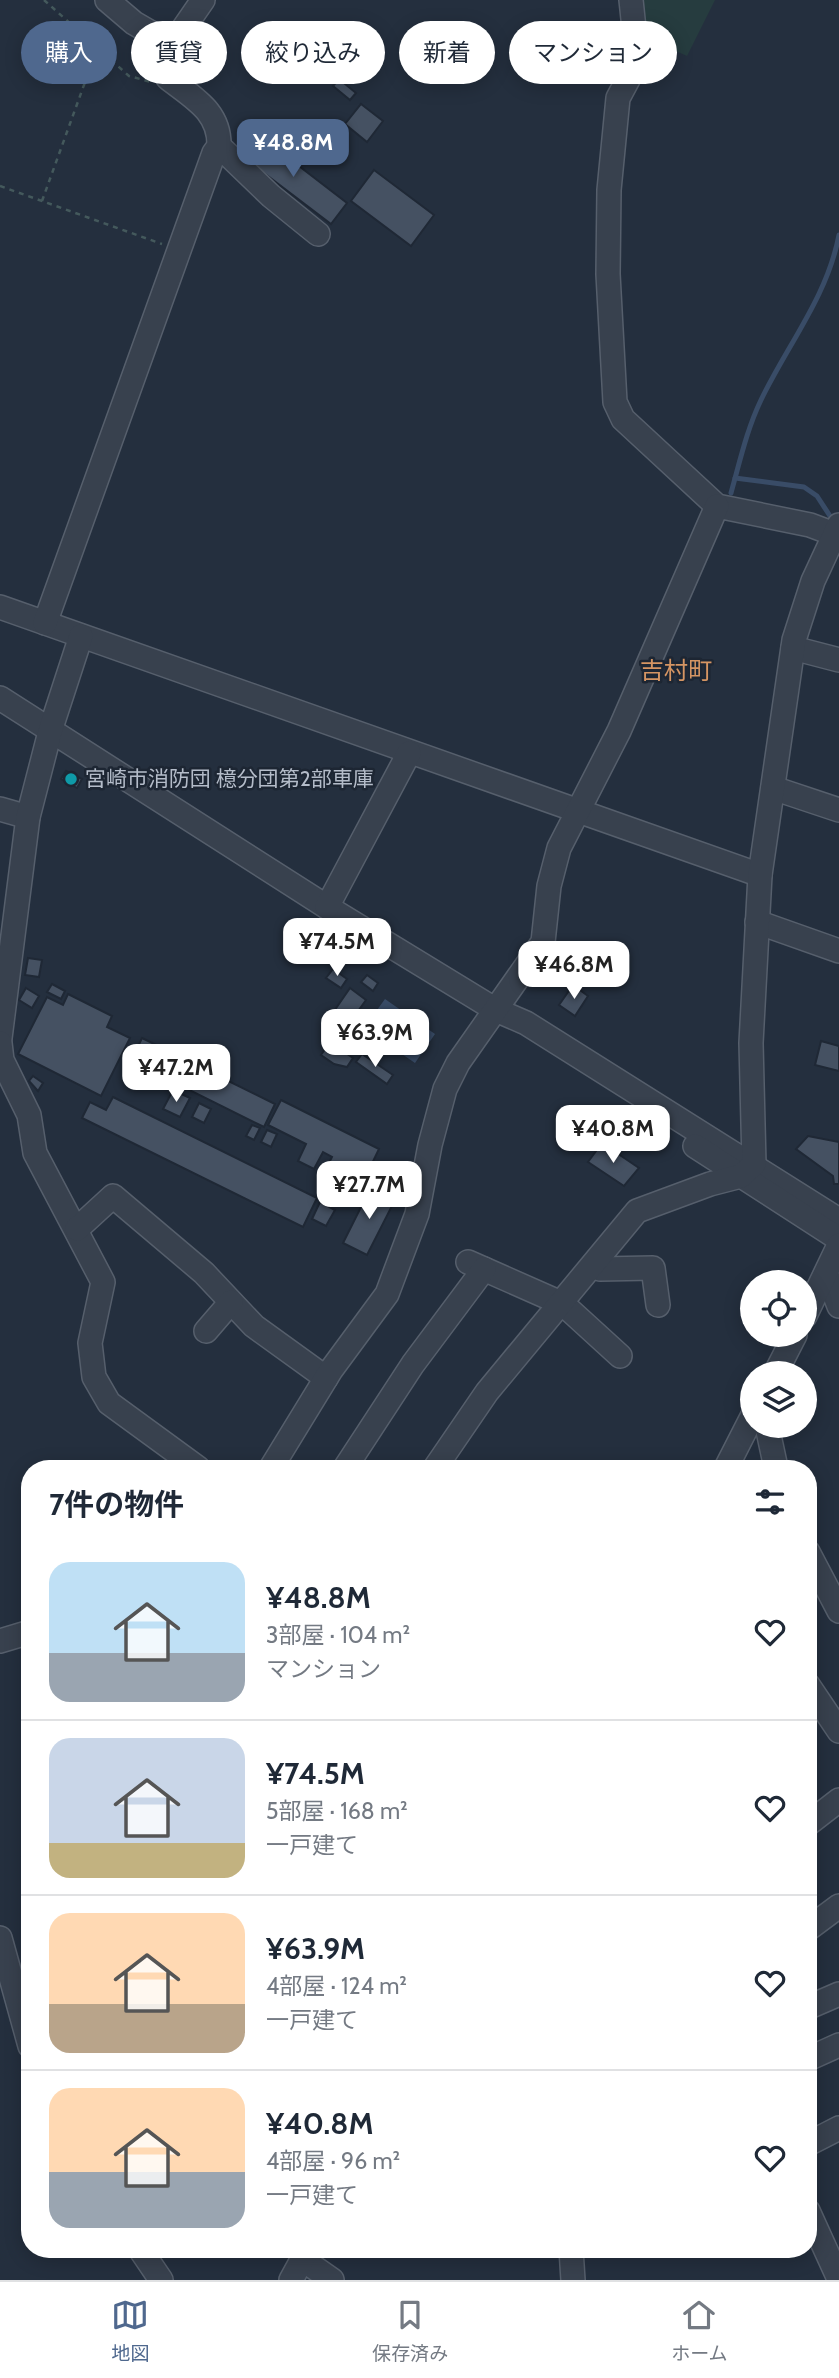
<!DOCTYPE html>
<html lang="ja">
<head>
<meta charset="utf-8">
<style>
  :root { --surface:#fff; --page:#f6f6f7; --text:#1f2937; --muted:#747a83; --line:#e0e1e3; --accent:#4f688e }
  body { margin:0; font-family:Cabin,"Noto Sans JP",sans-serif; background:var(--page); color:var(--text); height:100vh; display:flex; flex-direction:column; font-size:26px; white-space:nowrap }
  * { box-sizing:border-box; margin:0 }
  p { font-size:23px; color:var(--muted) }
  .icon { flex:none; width:38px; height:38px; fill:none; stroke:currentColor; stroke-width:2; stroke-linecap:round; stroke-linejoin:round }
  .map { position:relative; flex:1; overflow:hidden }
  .details { position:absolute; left:21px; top:1460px; width:796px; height:798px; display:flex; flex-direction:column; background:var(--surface); border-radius:28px; box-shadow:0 4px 18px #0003 }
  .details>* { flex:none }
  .banner { position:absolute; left:21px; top:21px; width:798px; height:63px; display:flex; gap:14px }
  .controls { position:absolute; left:740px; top:1270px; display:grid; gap:14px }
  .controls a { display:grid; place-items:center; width:77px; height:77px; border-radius:50%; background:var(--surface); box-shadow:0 4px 18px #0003; font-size:35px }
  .price { position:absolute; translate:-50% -60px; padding:0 16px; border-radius:14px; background:#fff; color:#222; font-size:23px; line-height:46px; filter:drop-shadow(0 2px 4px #0008) }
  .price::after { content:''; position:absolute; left:50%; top:42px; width:21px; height:16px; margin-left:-10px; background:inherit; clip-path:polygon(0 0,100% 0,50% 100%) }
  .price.active { background:var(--accent); color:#fff }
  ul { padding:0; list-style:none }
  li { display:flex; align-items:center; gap:21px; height:175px; padding:0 28px }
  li+li { border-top:2px solid var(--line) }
  li span { display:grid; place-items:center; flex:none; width:196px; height:140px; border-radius:21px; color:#555 }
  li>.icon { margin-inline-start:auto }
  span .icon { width:84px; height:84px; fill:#fffc; stroke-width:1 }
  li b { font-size:30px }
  h2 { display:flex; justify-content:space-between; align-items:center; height:84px; padding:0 28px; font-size:30px }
  .tag { padding:0 24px; border-radius:32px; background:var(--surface); box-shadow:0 4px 18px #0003; font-size:24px; line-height:63px }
  .tag.active { background:var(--accent); color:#fff }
  .menu { display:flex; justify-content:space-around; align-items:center; height:98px; border-top:2px solid var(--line); background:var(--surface); font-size:19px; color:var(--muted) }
  .menu a { display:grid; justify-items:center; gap:4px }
  .menu .active { color:var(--accent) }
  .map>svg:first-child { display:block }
  .green { fill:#263c3f }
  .water { fill:#394c67 }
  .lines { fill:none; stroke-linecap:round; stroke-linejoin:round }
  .stream { stroke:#394c67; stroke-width:5 }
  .building { fill:#455162; stroke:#1f2835; stroke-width:2 }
  .minor-casing { stroke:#565f6c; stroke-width:26 }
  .path { stroke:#44595c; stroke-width:2.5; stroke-dasharray:5 5; stroke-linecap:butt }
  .minor { stroke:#38414e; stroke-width:23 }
  .culture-dot { fill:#0f9aa8; stroke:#1d2633; stroke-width:2.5 }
  .labels { text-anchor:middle; stroke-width:5; stroke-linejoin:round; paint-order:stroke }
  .poi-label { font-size:21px; fill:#b4bcc9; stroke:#1d2633; text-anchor:start }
  .quarter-label { font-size:24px; fill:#d59563; stroke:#1d2633 }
</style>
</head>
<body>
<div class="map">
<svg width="839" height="2280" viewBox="0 0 839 2280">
  <rect width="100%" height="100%" fill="#242f3e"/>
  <polygon class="green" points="641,0 715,0 687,56 644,37"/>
  <polygon class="water" points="385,999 435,1034 415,1063 364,1028"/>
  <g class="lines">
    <g class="stream">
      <polyline points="735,478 804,487 817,496 830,516"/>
      <path d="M731,493C740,461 747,429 761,400C788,344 827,297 839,235"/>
    </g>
  </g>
  <g class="building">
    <polygon points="339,79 356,93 350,100 333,86"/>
    <polygon points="361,104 383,121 367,142 345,124"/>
    <polygon points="256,133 347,203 331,224 240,155"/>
    <polygon points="374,170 434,215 411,246 351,201"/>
    <polygon points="66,771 82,779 77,788 61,779"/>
    <polygon points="28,958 42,960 39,977 25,975"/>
    <polygon points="333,969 347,979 341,988 326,978"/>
    <polygon points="367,975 378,983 373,991 361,982"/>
    <polygon points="52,984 65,991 61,999 47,992"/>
    <polygon points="573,985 588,996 575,1016 559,1005"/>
    <polygon points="26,988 39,996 32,1008 19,1000"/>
    <polygon points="350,988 366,1000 346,1028 330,1017"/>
    <polygon points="68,994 112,1016 107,1027 130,1038 101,1096 18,1054 47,997 63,1005"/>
    <polygon points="142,1038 193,1063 199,1052 212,1058 206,1070 275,1104 264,1127 131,1061"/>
    <polygon points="821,1041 839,1046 839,1071 815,1065"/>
    <polygon points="330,1042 353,1058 347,1067 334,1064 321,1055"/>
    <polygon points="362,1054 393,1075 387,1084 356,1062"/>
    <polygon points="33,1076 43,1083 38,1091 29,1081"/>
    <polygon points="173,1090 190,1098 180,1117 163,1109"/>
    <polygon points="113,1097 317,1198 303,1227 82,1118 90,1102 106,1110"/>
    <polygon points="281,1100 379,1149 367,1174 355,1169 345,1189 322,1177 332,1157 323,1152 314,1169 298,1161 306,1144 268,1125"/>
    <polygon points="199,1103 211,1109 204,1123 192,1117"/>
    <polygon points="252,1125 260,1128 254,1140 246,1136"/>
    <polygon points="267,1130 277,1134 271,1147 261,1142"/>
    <polygon points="808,1136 839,1142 839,1184 834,1184 833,1176 796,1149"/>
    <polygon points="602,1143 639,1168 624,1186 588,1162"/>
    <polygon points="371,1187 395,1200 367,1255 343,1243"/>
    <polygon points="320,1202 335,1210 326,1226 312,1219"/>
    <polygon points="30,1855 30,1881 22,1857"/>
  </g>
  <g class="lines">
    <g class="minor-casing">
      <g id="minor">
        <polyline points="107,0 134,23 172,45"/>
        <polyline points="631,0 635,38 633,70 618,98 609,190 608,274 615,402 623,419 717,506 810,525 834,534"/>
        <polyline points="219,146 271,196 318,234"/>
        <polyline points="0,607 760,875"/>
        <path d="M45,623L214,153L219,146C220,111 193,98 168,78L172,45L203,0"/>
        <polyline points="793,648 839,660"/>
        <polyline points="0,698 327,907 496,1010 526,1023 839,1220"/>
        <polyline points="773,788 839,810"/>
        <polyline points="0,809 28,817"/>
        <polyline points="327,907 409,753"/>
        <polyline points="757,922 839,951"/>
        <polyline points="0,1038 28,817 51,728 81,636"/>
        <polyline points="0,1043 2,1060 29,1115 35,1153 103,1282 90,1343 94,1377 109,1403 198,1468"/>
        <polyline points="695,1146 839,1239"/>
        <polyline points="77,1229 113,1196 204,1273 254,1326 326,1378"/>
        <polyline points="468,1262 563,1304 620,1356"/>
        <polyline points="594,1267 600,1269 653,1268 658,1305"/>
        <polyline points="827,1275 839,1306"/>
        <polyline points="805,1316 839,1245"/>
        <polyline points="206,1331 231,1302"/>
        <polyline points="775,1374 795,1335"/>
        <polyline points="767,1426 776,1468"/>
        <polyline points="271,1468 331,1370 387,1294 417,1214 430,1145 445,1089 458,1063 543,942 549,886 559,848 619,731 717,506"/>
        <polyline points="345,1468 413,1364 484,1269"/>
        <polyline points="435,1468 487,1392 637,1211 710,1184 741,1176 754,1164 751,1043 760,875 794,640 813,581 839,525"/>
        <polyline points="726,1468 752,1417"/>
        <polyline points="808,1552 839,1611"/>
        <polyline points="0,1641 30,1632"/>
        <polyline points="808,1685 839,1731"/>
        <polyline points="808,1824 839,1800"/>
        <polyline points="808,1929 839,1906"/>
        <polyline points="0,1938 30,2046"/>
        <polyline points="809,2007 839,1994"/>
        <polyline points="808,2059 839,2045"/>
        <polyline points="808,2144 839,2128"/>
        <polyline points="808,2211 839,2279"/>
        <polyline points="140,2249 161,2280"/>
        <polyline points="571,2249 573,2280"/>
        <polyline points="302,2259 332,2280"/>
        <polyline points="291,2280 308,2249"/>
      </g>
    </g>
    <g class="path">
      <polyline points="44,0 129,76 151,82"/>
      <polyline points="0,186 162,244"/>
      <polyline points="42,201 97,49"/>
    </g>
    <use href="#minor" class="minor"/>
  </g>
  <circle class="culture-dot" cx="71" cy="779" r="7"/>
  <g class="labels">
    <g class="poi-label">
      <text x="85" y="786">宮崎市消防団 檍分団第2部車庫</text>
    </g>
    <g class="quarter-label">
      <text x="676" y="679">吉村町</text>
    </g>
  </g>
</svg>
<div class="controls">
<a><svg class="icon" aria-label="locate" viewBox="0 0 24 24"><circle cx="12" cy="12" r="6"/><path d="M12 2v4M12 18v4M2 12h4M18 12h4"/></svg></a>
<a><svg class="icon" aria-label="layers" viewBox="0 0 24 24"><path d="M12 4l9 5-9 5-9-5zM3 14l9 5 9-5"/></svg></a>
</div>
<b class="price active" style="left:293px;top:179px">¥48.8M</b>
<b class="price" style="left:337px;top:978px">¥74.5M</b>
<b class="price" style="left:574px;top:1001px">¥46.8M</b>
<b class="price" style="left:375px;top:1069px">¥63.9M</b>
<b class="price" style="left:176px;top:1104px">¥47.2M</b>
<b class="price" style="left:613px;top:1165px">¥40.8M</b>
<b class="price" style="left:369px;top:1221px">¥27.7M</b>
<div class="banner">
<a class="tag active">購入</a>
<a class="tag">賃貸</a>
<a class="tag">絞り込み</a>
<a class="tag">新着</a>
<a class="tag">マンション</a>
</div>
<section class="details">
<h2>7件の物件<svg class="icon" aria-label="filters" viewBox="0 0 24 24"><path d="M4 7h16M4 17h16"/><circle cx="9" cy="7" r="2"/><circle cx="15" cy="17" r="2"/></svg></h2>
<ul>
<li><span style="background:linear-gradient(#bfe0f5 65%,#9aa5b1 0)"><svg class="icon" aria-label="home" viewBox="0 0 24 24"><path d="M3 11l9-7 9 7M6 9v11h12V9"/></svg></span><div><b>¥48.8M</b><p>3部屋 · 104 m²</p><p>マンション</p></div><svg class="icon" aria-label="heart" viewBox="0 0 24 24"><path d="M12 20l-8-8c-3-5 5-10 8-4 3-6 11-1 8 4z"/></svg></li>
<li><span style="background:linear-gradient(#c9d6e8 75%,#c2b280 0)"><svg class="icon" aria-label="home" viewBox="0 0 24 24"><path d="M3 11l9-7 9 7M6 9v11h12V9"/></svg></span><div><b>¥74.5M</b><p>5部屋 · 168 m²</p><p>一戸建て</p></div><svg class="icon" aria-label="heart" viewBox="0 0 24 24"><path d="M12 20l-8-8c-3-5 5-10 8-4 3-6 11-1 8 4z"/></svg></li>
<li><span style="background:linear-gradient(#ffd9b3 65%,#b9a48a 0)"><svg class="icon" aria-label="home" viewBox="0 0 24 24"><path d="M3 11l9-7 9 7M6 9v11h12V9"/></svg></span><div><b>¥63.9M</b><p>4部屋 · 124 m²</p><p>一戸建て</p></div><svg class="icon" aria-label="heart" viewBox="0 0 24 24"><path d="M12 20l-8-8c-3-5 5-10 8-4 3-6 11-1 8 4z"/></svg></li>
<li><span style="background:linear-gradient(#ffd9b3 60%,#9aa5b1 0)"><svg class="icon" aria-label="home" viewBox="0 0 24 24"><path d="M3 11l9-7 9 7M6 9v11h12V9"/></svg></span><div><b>¥40.8M</b><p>4部屋 · 96 m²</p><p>一戸建て</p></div><svg class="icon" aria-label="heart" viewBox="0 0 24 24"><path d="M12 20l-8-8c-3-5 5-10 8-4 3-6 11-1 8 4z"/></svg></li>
</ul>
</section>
</div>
<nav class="menu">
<a class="active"><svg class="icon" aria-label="map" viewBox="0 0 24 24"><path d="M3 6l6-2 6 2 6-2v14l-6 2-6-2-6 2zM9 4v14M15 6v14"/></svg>地図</a>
<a><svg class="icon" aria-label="saved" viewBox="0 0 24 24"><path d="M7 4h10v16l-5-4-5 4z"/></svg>保存済み</a>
<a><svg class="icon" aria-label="home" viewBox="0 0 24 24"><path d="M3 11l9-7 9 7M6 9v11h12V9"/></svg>ホーム</a>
</nav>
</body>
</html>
